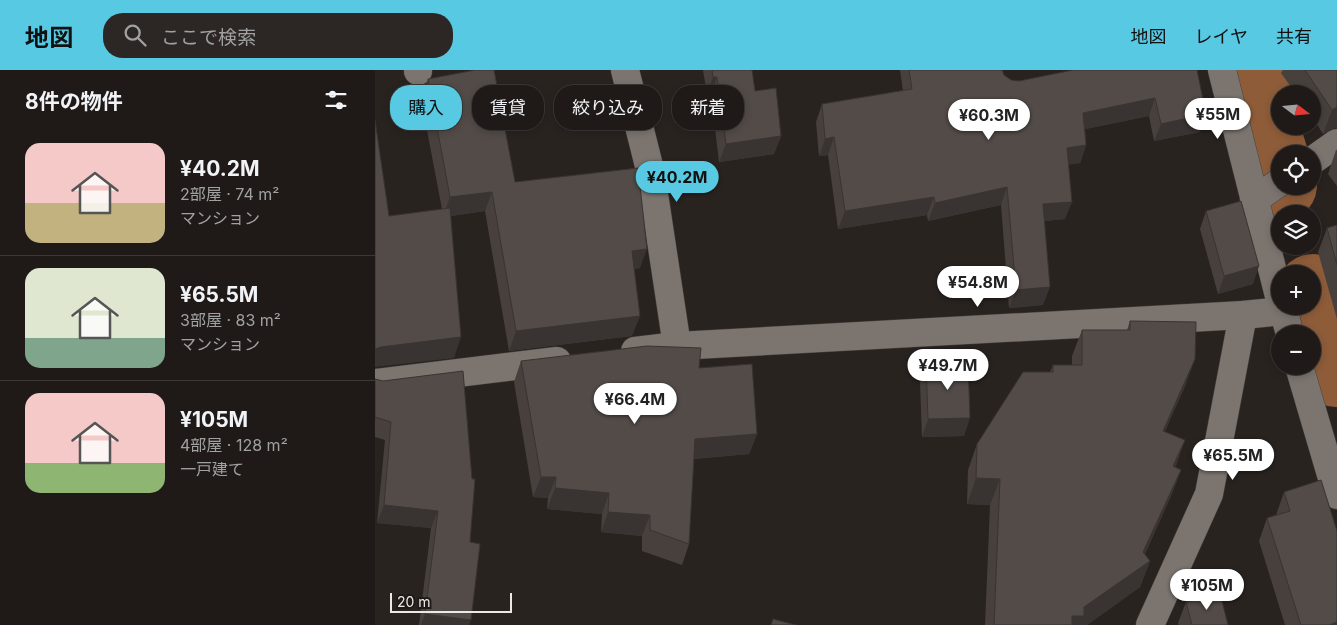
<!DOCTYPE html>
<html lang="ja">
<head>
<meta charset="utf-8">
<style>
  :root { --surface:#1f1a18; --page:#2c2725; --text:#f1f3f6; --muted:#a1a1a2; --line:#3c3837; --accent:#57c9e2 }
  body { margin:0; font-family:Inter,"Noto Sans JP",sans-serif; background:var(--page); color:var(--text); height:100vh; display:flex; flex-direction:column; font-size:19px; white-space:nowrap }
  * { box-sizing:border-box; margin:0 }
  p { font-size:16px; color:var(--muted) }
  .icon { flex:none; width:28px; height:28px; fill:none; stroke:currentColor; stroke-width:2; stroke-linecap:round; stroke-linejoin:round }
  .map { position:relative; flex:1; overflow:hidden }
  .panel { display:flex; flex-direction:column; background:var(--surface); width:375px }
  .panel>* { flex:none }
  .guide { position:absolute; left:15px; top:15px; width:475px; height:45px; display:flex; gap:10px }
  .needle { width:32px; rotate:106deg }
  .buttons { position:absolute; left:896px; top:15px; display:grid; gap:10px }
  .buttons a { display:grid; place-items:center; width:50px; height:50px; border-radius:50%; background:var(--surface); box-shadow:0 2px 8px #0003,0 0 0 1px var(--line); font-size:25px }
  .scale { position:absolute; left:15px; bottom:12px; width:122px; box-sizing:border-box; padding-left:5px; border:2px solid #ece8e6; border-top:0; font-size:14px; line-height:18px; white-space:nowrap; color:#ece8e6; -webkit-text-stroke:4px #1f1a17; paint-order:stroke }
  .price { position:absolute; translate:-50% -42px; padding:0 11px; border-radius:18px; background:#fff; color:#222; font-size:16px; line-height:32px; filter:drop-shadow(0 1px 2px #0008) }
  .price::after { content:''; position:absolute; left:50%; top:30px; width:15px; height:11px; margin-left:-8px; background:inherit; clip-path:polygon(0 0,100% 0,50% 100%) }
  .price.selected { background:var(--accent); color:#111 }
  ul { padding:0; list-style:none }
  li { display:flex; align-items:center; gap:15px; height:125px; padding:0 25px }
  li+li { border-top:1px solid var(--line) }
  li span { display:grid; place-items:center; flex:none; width:140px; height:100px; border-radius:15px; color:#555 }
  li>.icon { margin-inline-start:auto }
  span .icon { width:60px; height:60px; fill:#fffc; stroke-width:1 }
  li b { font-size:21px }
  h2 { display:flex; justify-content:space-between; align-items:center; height:60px; padding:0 25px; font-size:21px }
  .pill { padding:0 18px; border-radius:20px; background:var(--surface); box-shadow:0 2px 8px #0003,0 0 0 1px var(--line); font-size:18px; line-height:45px }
  .pill.selected { background:var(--accent); color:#111 }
  header { display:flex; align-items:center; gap:30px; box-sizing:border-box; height:70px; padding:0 25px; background:var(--accent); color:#111 }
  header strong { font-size:24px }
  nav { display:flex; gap:28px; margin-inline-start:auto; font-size:18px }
  .search { width:350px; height:45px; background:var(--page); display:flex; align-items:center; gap:12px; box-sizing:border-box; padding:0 18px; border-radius:20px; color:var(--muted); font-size:19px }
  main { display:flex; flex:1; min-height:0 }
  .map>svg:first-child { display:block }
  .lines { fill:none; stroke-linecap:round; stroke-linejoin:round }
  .river { stroke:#8e5c39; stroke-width:74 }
  .minor-casing { stroke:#46423f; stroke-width:29 }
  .minor { stroke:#7b746f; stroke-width:28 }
  .wall { fill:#47403d }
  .shaded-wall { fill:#393432 }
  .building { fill:#524b47; stroke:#393432 }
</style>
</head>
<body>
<header>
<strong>地図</strong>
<div class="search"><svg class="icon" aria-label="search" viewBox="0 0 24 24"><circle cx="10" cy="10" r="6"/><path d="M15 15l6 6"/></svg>ここで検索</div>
<nav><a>地図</a><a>レイヤ</a><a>共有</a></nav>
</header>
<main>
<section class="panel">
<h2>8件の物件<svg class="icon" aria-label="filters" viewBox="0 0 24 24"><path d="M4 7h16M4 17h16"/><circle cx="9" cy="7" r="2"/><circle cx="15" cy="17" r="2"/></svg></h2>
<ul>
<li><span style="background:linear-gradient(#f6c9c9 60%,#c2b280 0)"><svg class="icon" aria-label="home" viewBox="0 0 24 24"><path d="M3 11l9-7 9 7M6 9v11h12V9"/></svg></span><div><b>¥40.2M</b><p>2部屋 · 74 m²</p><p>マンション</p></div></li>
<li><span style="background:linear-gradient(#dfe7d0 70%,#7fa58c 0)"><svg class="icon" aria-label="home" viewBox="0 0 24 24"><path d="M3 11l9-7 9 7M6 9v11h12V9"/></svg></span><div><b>¥65.5M</b><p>3部屋 · 83 m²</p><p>マンション</p></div></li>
<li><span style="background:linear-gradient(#f6c9c9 70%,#8fb573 0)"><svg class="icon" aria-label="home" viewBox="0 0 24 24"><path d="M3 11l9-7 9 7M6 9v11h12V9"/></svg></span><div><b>¥105M</b><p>4部屋 · 128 m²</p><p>一戸建て</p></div></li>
</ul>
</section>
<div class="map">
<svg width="962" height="555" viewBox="0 0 962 555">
  <rect width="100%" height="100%" fill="#292320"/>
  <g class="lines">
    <g class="river">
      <polyline points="874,0 892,73 905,115"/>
      <polyline points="938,221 962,300"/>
    </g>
    <g class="minor-casing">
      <g id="minor">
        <polyline points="43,0 43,1"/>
        <polyline points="250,0 276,104 302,276"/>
        <polyline points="847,0 905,230"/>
        <polyline points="938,90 962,73"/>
        <polyline points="879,130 905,112"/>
        <polyline points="907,236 915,264"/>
        <polyline points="260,281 302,276 868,245 908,241"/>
        <polyline points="924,296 962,425"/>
        <polyline points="0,313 182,291"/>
        <polyline points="775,555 834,424 868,245"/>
      </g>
    </g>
    <use href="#minor" class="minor"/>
  </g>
  <g class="wall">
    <polygon points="328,0 377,0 380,21 406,66 399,84 344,92 336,24 332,25"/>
    <polygon points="525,0 627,0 629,5 636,10 644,11 698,0 831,44 825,62 779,71 774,46 710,59 711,75 705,93 694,94 690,149 669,151 668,235 634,238 626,135 553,151 552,145 463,159 453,85 444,86 441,52 447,34 528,21"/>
    <polygon points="908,0 962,0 960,58 948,64 938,48 938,24 921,24 906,3"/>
    <polygon points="53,9 140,112 265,198 259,199 257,266 134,281 110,141 76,146 79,288 14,146 67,139 46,29"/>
    <polygon points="961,80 962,80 962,116 953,104"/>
    <polygon points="831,141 878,214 843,224 825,159"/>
    <polygon points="962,155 962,249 943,182 952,158"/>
    <polygon points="755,251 811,314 790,361 800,397 806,400 796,426 770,484 775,491 765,517 712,555 610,555 615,435 592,434 593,400 602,374 675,302 678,295 697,295 697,286 707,260 752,260"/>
    <polygon points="146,291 324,298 382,364 374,384 319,389 314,474 307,495 267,481 267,466 226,462 227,444 172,439 173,428 158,427 139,312"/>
    <polygon points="551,295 589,366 547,367 545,313"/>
    <polygon points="0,309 95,472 94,555 44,555 56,458 2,453 10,370 0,367"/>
    <polygon points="909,422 962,555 910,555 884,471 892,448 901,445"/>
    <polygon points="811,532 853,555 804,555 803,553"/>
  </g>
  <g class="shaded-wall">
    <polygon points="338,7 342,7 336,24 332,25"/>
    <polygon points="780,28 774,46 701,61 708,43"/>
    <polygon points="962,37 962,58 960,58 948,64 957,40"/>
    <polygon points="831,44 825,62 779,71 786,54"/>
    <polygon points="406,66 399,84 344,92 351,74"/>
    <polygon points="459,67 453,85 444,86 450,69"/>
    <polygon points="711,75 705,93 686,96 692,78"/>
    <polygon points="632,117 626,135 553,151 560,133"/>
    <polygon points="117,122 110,141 68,147 75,127"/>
    <polygon points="559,127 552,145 463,159 470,141"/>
    <polygon points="697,132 690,149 661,152 668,134"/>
    <polygon points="272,179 265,198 250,200 257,181"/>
    <polygon points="884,196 878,214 843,224 849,206"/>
    <polygon points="675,217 668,235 634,238 641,220"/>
    <polygon points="265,246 257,266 134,281 141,261"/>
    <polygon points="86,267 79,288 0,297 0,279 6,277"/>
    <polygon points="820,289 811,314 778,387 788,361"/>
    <polygon points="595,348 589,366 547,367 553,349"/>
    <polygon points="382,364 374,384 313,389 320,369"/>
    <polygon points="810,370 801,396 788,422 798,396"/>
    <polygon points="806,400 796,426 763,499 775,491 765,517 712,555 694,555 697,546 709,537 768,482"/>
    <polygon points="166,407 181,407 173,428 158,427"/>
    <polygon points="601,408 625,409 615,435 592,434"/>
    <polygon points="180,418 234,423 227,444 172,439"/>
    <polygon points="9,435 63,441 56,458 2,453"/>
    <polygon points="233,442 275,445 267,466 226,462"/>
    <polygon points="50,544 96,550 94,555 46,555"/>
    <polygon points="962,552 962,555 954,555"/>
  </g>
  <g class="building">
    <polygon points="100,0 119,0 140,112 263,98 272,179 257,181 265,246 141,261 117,122 75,127 53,9"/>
    <polygon points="337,0 377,0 380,21 401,18 406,66 351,74 342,7 338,7"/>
    <polygon points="534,0 627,0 629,5 636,10 644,11 698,0 822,0 831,44 786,54 780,28 708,43 711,75 692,78 697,132 668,134 675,217 641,220 632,117 560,133 559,127 470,141 459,67 450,69 447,34 537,19"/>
    <polygon points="930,0 962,0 962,37 957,40"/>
    <polygon points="0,50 14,146 75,138 86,267 6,277 0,279"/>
    <polygon points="866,131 884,196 849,206 831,141"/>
    <polygon points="962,155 962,195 952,158"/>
    <polygon points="755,251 821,252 820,289 788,361 810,370 798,396 806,400 768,482 775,491 709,537 709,546 697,546 697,555 619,555 625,409 601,408 602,374 648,302 678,302 678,295 707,295 707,260 755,260"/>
    <polygon points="272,276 326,278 324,298 377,294 382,364 320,369 314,474 275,460 275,445 233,442 234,423 180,418 181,407 166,407 146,291"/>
    <polygon points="593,293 595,348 553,349 551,295"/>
    <polygon points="88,301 97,409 100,409 95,472 105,474 96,550 50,544 63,441 9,435 16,352 0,347 0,309 8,311"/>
    <polygon points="946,410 962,461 962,552 954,555 926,555 892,448 915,441 909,422"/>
    <polygon points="845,523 853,555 817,555 811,532"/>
    <polygon points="398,549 421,555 396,555"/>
  </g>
</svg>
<div class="buttons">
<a><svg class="needle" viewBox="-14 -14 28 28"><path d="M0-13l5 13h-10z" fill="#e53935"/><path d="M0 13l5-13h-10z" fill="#a1a1a2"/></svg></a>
<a><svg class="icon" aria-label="locate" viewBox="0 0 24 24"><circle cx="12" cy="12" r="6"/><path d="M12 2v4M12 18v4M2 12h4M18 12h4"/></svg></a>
<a><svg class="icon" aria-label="layers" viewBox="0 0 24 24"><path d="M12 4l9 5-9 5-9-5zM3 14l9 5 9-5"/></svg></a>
<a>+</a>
<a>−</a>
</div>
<div class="scale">20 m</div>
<b class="price" style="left:843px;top:70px">¥55M</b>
<b class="price" style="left:614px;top:71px">¥60.3M</b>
<b class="price selected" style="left:302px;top:133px">¥40.2M</b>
<b class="price" style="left:603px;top:238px">¥54.8M</b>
<b class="price" style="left:573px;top:321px">¥49.7M</b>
<b class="price" style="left:260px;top:355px">¥66.4M</b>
<b class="price" style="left:858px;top:411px">¥65.5M</b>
<b class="price" style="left:832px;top:541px">¥105M</b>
<div class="guide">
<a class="pill selected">購入</a>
<a class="pill">賃貸</a>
<a class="pill">絞り込み</a>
<a class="pill">新着</a>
</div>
</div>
</main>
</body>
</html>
